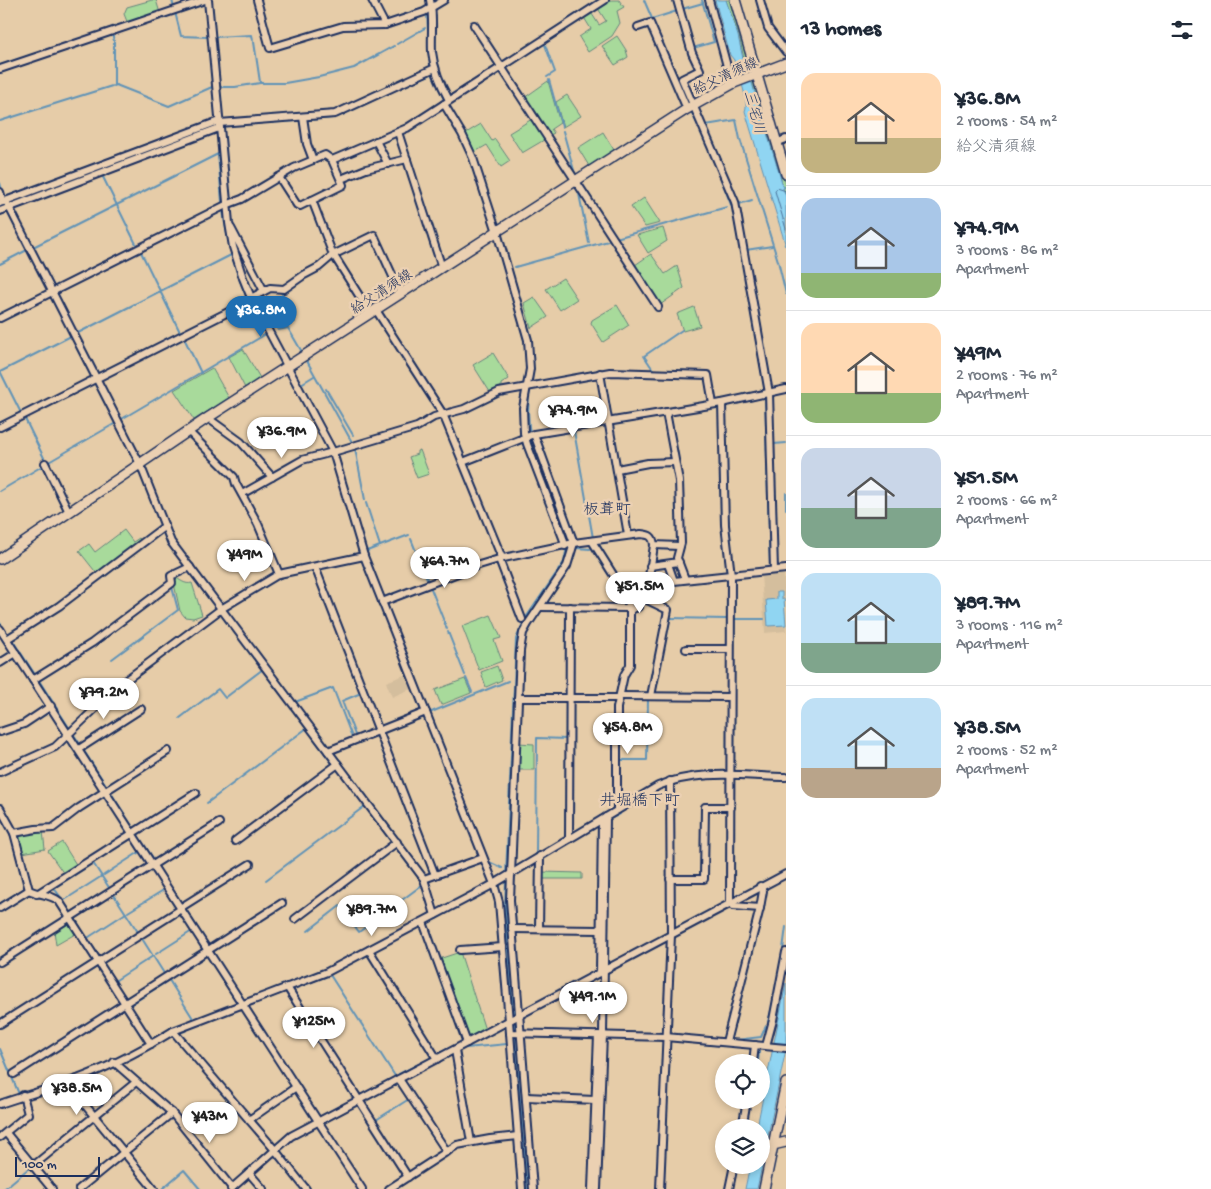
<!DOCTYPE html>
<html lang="en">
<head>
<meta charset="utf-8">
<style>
  :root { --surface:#fff; --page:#f2f2f3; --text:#1f2937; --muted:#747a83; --line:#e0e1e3; --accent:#1f6fb2 }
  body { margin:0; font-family:"Gochi Hand","Klee One",sans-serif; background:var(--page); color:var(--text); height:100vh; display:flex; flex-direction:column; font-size:19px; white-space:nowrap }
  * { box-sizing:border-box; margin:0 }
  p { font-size:16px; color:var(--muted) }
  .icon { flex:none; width:28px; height:28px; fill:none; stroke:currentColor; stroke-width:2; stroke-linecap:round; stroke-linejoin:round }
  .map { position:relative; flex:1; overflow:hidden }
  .sheet { display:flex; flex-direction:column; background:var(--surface); width:425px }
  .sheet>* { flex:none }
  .controls { position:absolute; left:715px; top:1054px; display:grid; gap:10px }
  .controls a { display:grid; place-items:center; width:55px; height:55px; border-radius:50%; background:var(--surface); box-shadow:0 2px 8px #0003; font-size:25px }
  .scale { position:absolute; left:15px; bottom:12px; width:85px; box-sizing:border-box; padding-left:5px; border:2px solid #1b2f5e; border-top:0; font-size:14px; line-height:18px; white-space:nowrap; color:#1b2f5e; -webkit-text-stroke:4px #ebd0b2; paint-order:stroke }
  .price { position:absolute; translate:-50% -42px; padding:0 11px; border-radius:18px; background:#fff; color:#222; font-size:16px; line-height:32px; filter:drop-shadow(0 1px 2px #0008) }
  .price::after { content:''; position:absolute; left:50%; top:30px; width:15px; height:11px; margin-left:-8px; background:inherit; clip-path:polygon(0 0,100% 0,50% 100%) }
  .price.active { background:var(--accent); color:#fff }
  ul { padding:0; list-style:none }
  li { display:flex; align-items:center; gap:15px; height:125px; padding:0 15px }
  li+li { border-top:1px solid var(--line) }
  li span { display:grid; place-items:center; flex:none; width:140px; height:100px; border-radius:15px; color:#555 }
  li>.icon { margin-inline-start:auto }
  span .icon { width:60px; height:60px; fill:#fffc; stroke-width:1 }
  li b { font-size:21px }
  h2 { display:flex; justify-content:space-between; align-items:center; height:60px; padding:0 15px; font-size:21px }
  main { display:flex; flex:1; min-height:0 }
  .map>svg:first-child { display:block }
  .built { fill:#d4be9d }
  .green { fill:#a8da9b; stroke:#62847c }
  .water { fill:#90d5f2; stroke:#6193b7 }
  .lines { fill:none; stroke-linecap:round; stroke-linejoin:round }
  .shore { stroke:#4a7199; stroke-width:1 }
  .stream { stroke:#6193b7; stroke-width:2 }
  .street-casing { stroke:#1b2f5e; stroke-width:10 }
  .secondary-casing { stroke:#1b2f5e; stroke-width:12 }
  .street { stroke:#ebd0b2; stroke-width:6 }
  .secondary { stroke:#ebd0b2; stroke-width:9 }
  .labels { text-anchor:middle; stroke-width:5; stroke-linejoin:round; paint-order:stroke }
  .street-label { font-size:14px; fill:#1b2f5e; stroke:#ebd0b2 }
  .water-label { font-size:15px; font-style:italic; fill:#27406d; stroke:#ebd0b2 }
  .quarter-label { font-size:16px; fill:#1b2f5e; stroke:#ebd0b2 }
</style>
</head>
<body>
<main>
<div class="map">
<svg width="786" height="1189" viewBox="0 0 786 1189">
  <rect width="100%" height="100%" fill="#e6cca8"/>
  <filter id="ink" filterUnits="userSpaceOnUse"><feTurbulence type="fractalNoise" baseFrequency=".02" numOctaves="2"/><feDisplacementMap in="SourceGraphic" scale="10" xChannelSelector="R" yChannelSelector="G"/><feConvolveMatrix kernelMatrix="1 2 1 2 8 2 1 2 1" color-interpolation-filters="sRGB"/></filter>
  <g filter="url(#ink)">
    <g class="built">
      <polygon points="784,572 786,631 765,633 761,574"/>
      <polygon points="407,674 413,688 392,697 386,682"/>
    </g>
    <g class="green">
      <polygon points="152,0 156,0 160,13 128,24 124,14 127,7"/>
      <polygon points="607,0 619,0 624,7 617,11 620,23 612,36 588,52 579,37 591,29 583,16 590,11 599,25 606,21 597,7"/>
      <polygon points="726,0 732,0 752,73 749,74 747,73 739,36"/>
      <polygon points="617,36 626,50 628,57 615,65 602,46"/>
      <polygon points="753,79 786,185 786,197 783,188 784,186 783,187 751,80"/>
      <polygon points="548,81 560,123 551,129 554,133 550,135 548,135 524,98"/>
      <polygon points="567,95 581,116 563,127 556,102"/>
      <polygon points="532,119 545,137 544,140 522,153 509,133"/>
      <polygon points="481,124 492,141 495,139 510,161 501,167 487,145 475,152 466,133"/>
      <polygon points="603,132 614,150 589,166 578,148"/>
      <polygon points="644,198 660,223 645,227 631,207"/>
      <polygon points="663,228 667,241 648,253 637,235"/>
      <polygon points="651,254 665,274 677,266 684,288 660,305 634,267 635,265"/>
      <polygon points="563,278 577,299 560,310 546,289"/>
      <polygon points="261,294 278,317 281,314 274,300 281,296 289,315 273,323 269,323 256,299 256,297"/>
      <polygon points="534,297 548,317 531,328 524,303"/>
      <polygon points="617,305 629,325 603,342 591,323 592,320"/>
      <polygon points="694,307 700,326 683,331 677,314"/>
      <polygon points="243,349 260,378 245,388 229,357"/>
      <polygon points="493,353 509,379 501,384 501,387 490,392 473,365"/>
      <polygon points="212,368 229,398 194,420 174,390"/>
      <polygon points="420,450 429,474 417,478 409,457 417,454 417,451"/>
      <polygon points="124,530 133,542 139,538 142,541 98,575 79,551 89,544 95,552"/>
      <path d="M175,577C180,580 185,585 192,583L202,615L193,618L185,617L180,611L173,579Z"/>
      <polygon points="491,615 501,638 494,640 502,661 479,670 462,626"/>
      <polygon points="497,666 502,680 486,687 481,672"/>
      <polygon points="465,679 471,693 441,705 435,690"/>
      <polygon points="518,743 534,744 534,770 518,770"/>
      <polygon points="43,831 45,849 22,853 17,835"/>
      <polygon points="62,842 77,866 64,874 48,851"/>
      <polygon points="542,872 582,873 582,879 541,879"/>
      <polygon points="68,923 71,923 77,933 56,945 54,931"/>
      <polygon points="460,952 485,1030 471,1038 468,1037 439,959"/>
    </g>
    <g class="water">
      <path d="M715,0H726L738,36L746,72H748L751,80L783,186L785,187L783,188L786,197V246L784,245L785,243L745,111C750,101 737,72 734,60L730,55Z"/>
      <polygon points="777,592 782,592 782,599 784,599 786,625 768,626 766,600 777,599"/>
      <polygon points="786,983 786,1049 766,1145 768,1147 766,1147 757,1189 745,1189 750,1165 761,1165 761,1128 757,1127"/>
    </g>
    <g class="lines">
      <polyline class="shore" points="786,191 777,188 775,191 786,229"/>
      <g class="stream">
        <polyline points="172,0 174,8"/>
        <polyline points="427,0 427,6"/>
        <polyline points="644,0 686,98"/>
        <polyline points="682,9 703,3"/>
        <polyline points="175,12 181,36 208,37"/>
        <polyline points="427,13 430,66"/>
        <polyline points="652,19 677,11"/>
        <polyline points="112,33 114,41 114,86 116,85 169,106 212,87"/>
        <polyline points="214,37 252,35 253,40"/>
        <polyline points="254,42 260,82"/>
        <polyline points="544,42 555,72 547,77"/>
        <polyline points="397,44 425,28"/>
        <polyline points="693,48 714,42 702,0"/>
        <polyline points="433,75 445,101"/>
        <polyline points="549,80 562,127"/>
        <polyline points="406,85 429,75"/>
        <polyline points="218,87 235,87 260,83 285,83 319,77 354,68 394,46"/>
        <polyline points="400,88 404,86"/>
        <polyline points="383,96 389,93"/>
        <polyline points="692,113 705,140"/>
        <polyline points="337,117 380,97"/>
        <polyline points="307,120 333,118"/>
        <polyline points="0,121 112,86"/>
        <polyline points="248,124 298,121"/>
        <polyline points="706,125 736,120 740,139 778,261 786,294"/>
        <polyline points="563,131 575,174"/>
        <polyline points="467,138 474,152"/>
        <polyline points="715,163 733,210 765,391 770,567"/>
        <polyline points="102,175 137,246"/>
        <polyline points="0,183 2,190"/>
        <polyline points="578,189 589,243"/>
        <polyline points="12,203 152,150"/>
        <polyline points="739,204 752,200"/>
        <polyline points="0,207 2,206"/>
        <path d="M223,210C227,241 234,268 246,296"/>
        <polyline points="616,238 727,207"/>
        <polyline points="33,247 218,154 222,202"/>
        <polyline points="140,250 180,332"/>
        <polyline points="746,250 772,246"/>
        <polyline points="506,251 522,306"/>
        <polyline points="0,264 29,249"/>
        <polyline points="515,267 608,241"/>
        <polyline points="281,292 295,322"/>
        <polyline points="278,330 288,328 302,352"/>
        <polyline points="76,334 231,255"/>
        <polyline points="184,338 201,373"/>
        <polyline points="531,340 533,365"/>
        <polyline points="307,361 353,444"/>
        <polyline points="653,371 654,371 644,356 682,330"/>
        <polyline points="0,372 73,335"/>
        <polyline points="1,373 21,413"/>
        <polyline points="314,376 301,384 331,441"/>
        <polyline points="531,385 532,372"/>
        <polyline points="326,389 353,435"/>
        <path d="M530,389C522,436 540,467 556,509C560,520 566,531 568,542"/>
        <polyline points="496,390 508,387"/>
        <polyline points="752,400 759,398"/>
        <polyline points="25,419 45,460"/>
        <polyline points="120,420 266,334"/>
        <polyline points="574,431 593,538"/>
        <polyline points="574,431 594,427"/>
        <polyline points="538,437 572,431"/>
        <polyline points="774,444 786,443"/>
        <polyline points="355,448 365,500"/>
        <polyline points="47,463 114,424"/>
        <polyline points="0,491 44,465"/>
        <polyline points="786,493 786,509"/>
        <polyline points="366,503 380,546 367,551"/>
        <polyline points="411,539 428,581"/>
        <polyline points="380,546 409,535"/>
        <polyline points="576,548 590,549"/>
        <polyline points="430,586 447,629"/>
        <polyline points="632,599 639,600"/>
        <polyline points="669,618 727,619"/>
        <polyline points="735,619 764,619"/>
        <polyline points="0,623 9,636"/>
        <polyline points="448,632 465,675"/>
        <polyline points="11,638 36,676"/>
        <polyline points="240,639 247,649"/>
        <polyline points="251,654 276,688"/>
        <polyline points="112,659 178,610 172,587"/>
        <polyline points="466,678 472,692"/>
        <polyline points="38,679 70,729"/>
        <polyline points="279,691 332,763"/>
        <polyline points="648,695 650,685"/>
        <polyline points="295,702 333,688 352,737"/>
        <polyline points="429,713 508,681"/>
        <polyline points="180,718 218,689 225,698 263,669"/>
        <polyline points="74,735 80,744"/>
        <polyline points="355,735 342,701 361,693"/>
        <polyline points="358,736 365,733"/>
        <polyline points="84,751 106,785"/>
        <polyline points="335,751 334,754 352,777"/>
        <polyline points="339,771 390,840"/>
        <polyline points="111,793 134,829"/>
        <polyline points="207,803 307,728"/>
        <polyline points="623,804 620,801 620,760 647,760 648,699"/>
        <polyline points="608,820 620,814"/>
        <polyline points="137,834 153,858"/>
        <polyline points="397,849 422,882"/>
        <polyline points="536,855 537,738 567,739 567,738"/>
        <polyline points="489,862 502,868"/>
        <polyline points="159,865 168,859"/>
        <polyline points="159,869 181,903"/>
        <polyline points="104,875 141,851"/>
        <polyline points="506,875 516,639 525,619 564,562 567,547"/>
        <polyline points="266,880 365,806"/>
        <polyline points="506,880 505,909 527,1189"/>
        <polyline points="114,895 138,932"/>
        <polyline points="62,899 54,888 93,863 110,889"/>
        <polyline points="63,901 102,876"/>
        <polyline points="187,908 229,881"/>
        <polyline points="186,910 209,946"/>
        <polyline points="128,912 165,889"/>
        <polyline points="308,931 340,906 359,932 422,885"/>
        <polyline points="141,937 165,975"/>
        <polyline points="86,939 126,913"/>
        <polyline points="212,951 243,999"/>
        <polyline points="156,954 192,931"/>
        <polyline points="780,971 786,927"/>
        <polyline points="113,982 153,956"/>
        <polyline points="292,989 330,975 395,1076"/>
        <polyline points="130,1005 169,980 194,1020"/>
        <polyline points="248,1006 286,991"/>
        <polyline points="211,1020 241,1008"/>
        <polyline points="768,1022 774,1000"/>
        <polyline points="199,1025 206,1022"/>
        <polyline points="178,1033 185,1031"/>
        <polyline points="730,1039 734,1024"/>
        <polyline points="736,1040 761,1037 766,1026"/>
        <polyline points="466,1048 507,1044"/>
        <polyline points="0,1049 19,1094"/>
        <polyline points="440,1053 447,1049"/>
        <polyline points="758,1062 759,1052"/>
        <polyline points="399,1074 431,1058"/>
        <polyline points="72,1084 84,1080"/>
        <polyline points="747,1115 750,1100"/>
        <polyline points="376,1120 409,1099"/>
        <polyline points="2,1133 1,1132 24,1113 25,1110"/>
        <polyline points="5,1137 40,1180"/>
        <polyline points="4,1189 29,1168"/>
        <polyline points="162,1189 184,1170 200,1189"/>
        <polyline points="732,1189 737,1165"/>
      </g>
      <g class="street-casing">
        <g id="street">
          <polyline points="208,0 229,223 233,247 243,278 252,300 333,452 364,556 494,884 499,902 510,1033 666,1037 786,1048"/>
          <polyline points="257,0 270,48 343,26 385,25 424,12 444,0"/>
          <polyline points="372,0 385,25"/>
          <path d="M430,0C434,17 431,34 432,52C434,70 440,84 449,100"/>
          <polyline points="677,0 692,53 700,70 682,79 735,202 769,393 774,570"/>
          <polyline points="709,0 728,70 730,85"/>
          <polyline points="760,0 768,28 786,52"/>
          <polyline points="474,25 658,307"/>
          <polyline points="638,27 650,23 687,109"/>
          <polyline points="0,69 205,0"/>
          <polyline points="444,104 462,134 473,158 497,232 528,340 530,369 523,408 524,433 527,444 563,538 565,546"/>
          <polyline points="303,117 307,144 313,160"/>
          <polyline points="219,123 335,114 435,68"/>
          <polyline points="398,132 442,268"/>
          <polyline points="376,141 388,164"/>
          <polyline points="776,143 786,139"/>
          <polyline points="279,177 297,205 300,206 343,185 332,160"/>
          <polyline points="341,179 366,169 407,159"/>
          <polyline points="0,192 3,202"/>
          <polyline points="312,200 333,255"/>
          <polyline points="6,201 140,464 171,542 424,879 435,915"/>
          <polyline points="0,203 219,121"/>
          <polyline points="0,211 219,128"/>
          <polyline points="231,228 264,291"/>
          <polyline points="333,254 370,313"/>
          <polyline points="251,298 270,288 284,289 304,275 319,267 333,255 374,235 401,294"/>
          <polyline points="376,310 443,414 502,558"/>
          <polyline points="0,318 226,205 242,199 294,168 325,155 332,160 407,128 605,0"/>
          <polyline points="600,373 628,535"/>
          <polyline points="722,403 725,525 731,575 730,903"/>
          <polyline points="666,412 679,481 681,543 677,558 685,579"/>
          <polyline points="209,417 212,421 241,442 272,477"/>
          <polyline points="0,427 252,300"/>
          <polyline points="188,431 234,477 236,484 258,524 279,574"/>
          <polyline points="463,462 534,434 722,403 786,389"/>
          <polyline points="45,463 69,512"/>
          <polyline points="617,469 648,463 675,462"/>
          <polyline points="242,494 302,460 333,452 417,427 434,417 464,409 499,392 610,372 708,375 713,404"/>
          <polyline points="592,541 626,595 630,608 630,665 624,675 617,708 617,810"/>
          <polyline points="499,559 522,619"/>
          <polyline points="668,564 674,581 786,569"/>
          <polyline points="650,566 679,562"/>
          <polyline points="315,567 435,875"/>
          <polyline points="643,598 668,610 651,696"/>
          <path d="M382,602L479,565L499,559L574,543L641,534C650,535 653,536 654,545L679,546"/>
          <polyline points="540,607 630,608"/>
          <path d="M630,610L638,607C648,588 651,567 654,545"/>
          <polyline points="0,629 362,1189"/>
          <polyline points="7,639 59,606 165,526"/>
          <polyline points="686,649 730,649"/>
          <polyline points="0,663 16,653"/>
          <polyline points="33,680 92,643 172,583 171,576 190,567"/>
          <polyline points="620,696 729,697"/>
          <polyline points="518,698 619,698"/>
          <polyline points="0,732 24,724 51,706"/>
          <polyline points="79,749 141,709"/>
          <polyline points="328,751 426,712"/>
          <polyline points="0,772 55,747 122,683 221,609 279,574 364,556"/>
          <path d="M0,808L14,833L29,890C39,895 50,894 59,901L151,1044"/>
          <polyline points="14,833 36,829 53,828 79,808 168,751"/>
          <polyline points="569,839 570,607"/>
          <polyline points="235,841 338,764"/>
          <polyline points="424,879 483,858"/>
          <polyline points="670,879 704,879 705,807 731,807"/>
          <polyline points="37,894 196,793"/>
          <polyline points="0,908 29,890"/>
          <polyline points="180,908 250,864"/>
          <polyline points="760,908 763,891 760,886"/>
          <polyline points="295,919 397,842"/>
          <polyline points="423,922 467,1043"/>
          <polyline points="512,929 600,930"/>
          <polyline points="539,929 540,856"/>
          <polyline points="369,950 437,1059"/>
          <polyline points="460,950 503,947"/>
          <polyline points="0,962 219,823"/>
          <polyline points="600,973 602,820"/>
          <polyline points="287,987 408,1177"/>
          <polyline points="0,1024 181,909"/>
          <polyline points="173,1031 275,1150 306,1189"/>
          <polyline points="510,1033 522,1189"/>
          <polyline points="726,1042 760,908 733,906 730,903"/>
          <polyline points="766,1046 773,1020 786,952"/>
          <polyline points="455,1050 471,1142"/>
          <polyline points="114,1062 172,1113 232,1188"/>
          <polyline points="753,1062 755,1045"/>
          <polyline points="14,1074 282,903"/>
          <polyline points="399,1079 447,1152"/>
          <polyline points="67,1083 154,1189"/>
          <polyline points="526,1097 595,1100"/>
          <path d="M0,1104C22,1096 44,1091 66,1083C101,1071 142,1050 173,1031L327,972L494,884L658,786C698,769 744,776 786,777"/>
          <polyline points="249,1120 296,1087"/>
          <polyline points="742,1128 747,1100"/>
          <polyline points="6,1133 52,1189"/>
          <polyline points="0,1137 28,1114 23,1095"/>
          <polyline points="33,1166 136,1082"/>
          <polyline points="249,1173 263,1189"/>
          <polyline points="79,1189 172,1113"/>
          <polyline points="231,1189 291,1136 786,874"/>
          <polyline points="389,1189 457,1145 490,1139 518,1136"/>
          <polyline points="533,1189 510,900 520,651 523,633 528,624 567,566 574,543 534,434"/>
          <polyline points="592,1189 598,1035"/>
          <polyline points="597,1189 603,1035 606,817"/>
          <polyline points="660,1189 671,935 670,781"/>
          <polyline points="729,1189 734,1165"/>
        </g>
      </g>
      <g class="secondary-casing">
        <g id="secondary">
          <polyline points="735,0 786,174"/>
          <polyline points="0,559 209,417 687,109 734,83 786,63"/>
          <polyline points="773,1145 786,1142"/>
          <polyline points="764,1189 786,1083"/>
        </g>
      </g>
      <use href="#street" class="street"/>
      <use href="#secondary" class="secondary"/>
    </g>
  </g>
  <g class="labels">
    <g class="street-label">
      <text transform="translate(725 75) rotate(-25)" y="5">給父清須線</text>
      <text transform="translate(381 291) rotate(-33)" y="5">給父清須線</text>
    </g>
    <g class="water-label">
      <text transform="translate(755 112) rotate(74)" y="5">三宅川</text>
    </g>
    <g class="quarter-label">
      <text x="607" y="514">板葺町</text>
      <text x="640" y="805">井堀橋下町</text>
    </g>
  </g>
</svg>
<div class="controls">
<a><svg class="icon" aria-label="locate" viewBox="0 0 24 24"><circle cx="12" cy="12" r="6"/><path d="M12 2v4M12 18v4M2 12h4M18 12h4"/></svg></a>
<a><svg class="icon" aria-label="layers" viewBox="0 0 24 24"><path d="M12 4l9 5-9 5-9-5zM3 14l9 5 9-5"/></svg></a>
</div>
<div class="scale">100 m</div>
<b class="price active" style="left:261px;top:338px">¥36.8M</b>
<b class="price" style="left:573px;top:438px">¥74.9M</b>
<b class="price" style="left:282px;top:459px">¥36.9M</b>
<b class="price" style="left:245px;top:582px">¥49M</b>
<b class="price" style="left:445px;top:589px">¥64.7M</b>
<b class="price" style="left:640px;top:614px">¥51.5M</b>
<b class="price" style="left:104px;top:720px">¥79.2M</b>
<b class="price" style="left:628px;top:755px">¥54.8M</b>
<b class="price" style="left:372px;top:937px">¥89.7M</b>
<b class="price" style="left:593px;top:1024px">¥49.1M</b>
<b class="price" style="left:314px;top:1049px">¥125M</b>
<b class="price" style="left:77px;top:1116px">¥38.5M</b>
<b class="price" style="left:210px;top:1144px">¥43M</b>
</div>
<section class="sheet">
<h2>13 homes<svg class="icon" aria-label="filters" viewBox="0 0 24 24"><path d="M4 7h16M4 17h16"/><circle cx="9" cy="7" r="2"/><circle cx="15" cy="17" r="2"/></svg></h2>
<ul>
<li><span style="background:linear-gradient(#ffd9b3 65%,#c2b280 0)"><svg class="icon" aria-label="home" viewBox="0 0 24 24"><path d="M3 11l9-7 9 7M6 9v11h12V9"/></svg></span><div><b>¥36.8M</b><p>2 rooms · 54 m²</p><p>給父清須線</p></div></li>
<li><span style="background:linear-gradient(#a9c7e8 75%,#8fb573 0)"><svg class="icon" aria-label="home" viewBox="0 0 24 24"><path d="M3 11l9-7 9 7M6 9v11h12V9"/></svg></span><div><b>¥74.9M</b><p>3 rooms · 86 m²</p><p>Apartment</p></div></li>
<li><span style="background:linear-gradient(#ffd9b3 70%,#8fb573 0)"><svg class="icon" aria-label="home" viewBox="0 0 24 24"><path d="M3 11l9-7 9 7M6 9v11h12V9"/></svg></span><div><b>¥49M</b><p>2 rooms · 76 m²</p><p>Apartment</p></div></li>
<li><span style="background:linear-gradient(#c9d6e8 60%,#7fa58c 0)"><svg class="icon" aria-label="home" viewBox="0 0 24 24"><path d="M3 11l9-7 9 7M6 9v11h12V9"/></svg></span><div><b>¥51.5M</b><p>2 rooms · 66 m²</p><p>Apartment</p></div></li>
<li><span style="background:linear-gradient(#bfe0f5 70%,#7fa58c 0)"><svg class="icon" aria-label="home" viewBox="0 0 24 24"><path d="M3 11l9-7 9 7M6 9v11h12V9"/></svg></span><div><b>¥89.7M</b><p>3 rooms · 116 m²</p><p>Apartment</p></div></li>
<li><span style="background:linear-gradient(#bfe0f5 70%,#b9a48a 0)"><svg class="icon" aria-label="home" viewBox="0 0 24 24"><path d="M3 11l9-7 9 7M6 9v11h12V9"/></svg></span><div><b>¥38.5M</b><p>2 rooms · 52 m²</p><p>Apartment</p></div></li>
</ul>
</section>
</main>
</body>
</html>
